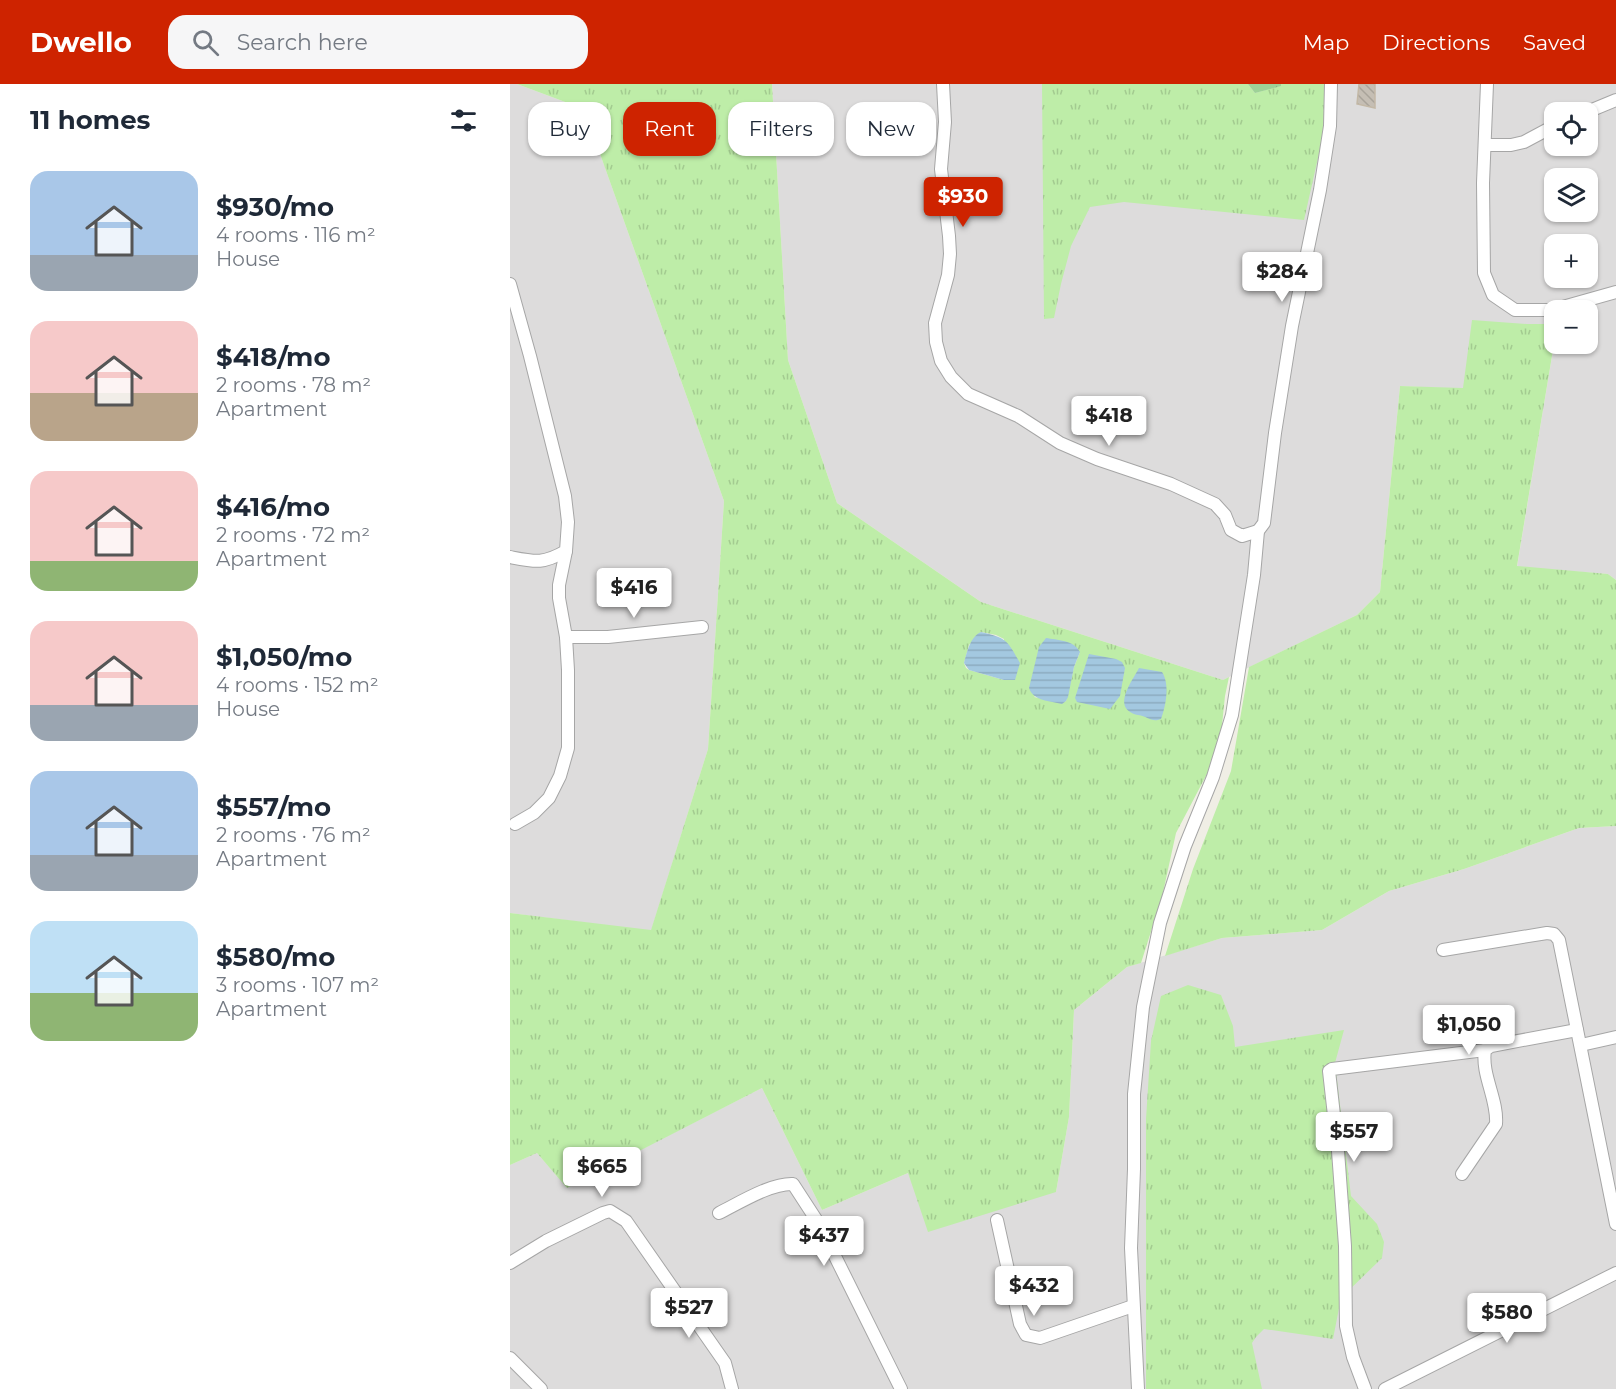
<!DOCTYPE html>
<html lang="en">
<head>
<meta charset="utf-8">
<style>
  :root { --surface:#fff; --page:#f6f6f7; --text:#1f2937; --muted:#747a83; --accent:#ce2300 }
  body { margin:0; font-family:Montserrat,sans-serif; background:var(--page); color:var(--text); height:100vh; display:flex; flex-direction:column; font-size:22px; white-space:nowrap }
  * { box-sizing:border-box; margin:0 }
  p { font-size:20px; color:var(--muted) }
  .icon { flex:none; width:33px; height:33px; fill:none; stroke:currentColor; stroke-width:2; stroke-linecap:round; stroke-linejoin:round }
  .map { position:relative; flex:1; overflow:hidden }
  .sheet { display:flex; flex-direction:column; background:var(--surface); width:510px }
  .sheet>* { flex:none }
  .top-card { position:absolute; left:18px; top:18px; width:570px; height:54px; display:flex; gap:12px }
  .controls { position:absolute; left:1034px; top:18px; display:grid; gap:12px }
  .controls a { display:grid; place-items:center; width:54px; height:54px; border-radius:12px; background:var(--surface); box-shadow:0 2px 4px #0004; font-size:30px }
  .price { position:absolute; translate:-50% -51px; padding:0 14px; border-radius:6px; background:#fff; color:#222; font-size:20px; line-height:39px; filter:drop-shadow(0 2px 3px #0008) }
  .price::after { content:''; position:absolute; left:50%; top:36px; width:18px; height:14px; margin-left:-9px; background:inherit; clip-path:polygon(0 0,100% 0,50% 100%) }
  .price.current { background:var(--accent); color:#fff }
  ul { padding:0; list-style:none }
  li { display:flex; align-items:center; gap:18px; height:150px; padding:0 30px }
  li span { display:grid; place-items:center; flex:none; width:168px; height:120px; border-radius:18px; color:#555 }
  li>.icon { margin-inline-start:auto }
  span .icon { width:72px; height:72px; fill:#fffc; stroke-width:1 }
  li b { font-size:26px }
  h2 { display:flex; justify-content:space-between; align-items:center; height:72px; padding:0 30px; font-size:26px }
  .chip { padding:0 21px; border-radius:18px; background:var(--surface); box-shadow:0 2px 4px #0004; font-size:21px; line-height:54px }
  .chip.current { background:var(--accent); color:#fff }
  header { display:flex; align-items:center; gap:36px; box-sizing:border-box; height:84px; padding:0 30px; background:var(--accent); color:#fff }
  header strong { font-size:28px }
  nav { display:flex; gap:33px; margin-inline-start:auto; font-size:21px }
  .search { width:420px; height:54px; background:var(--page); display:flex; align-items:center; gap:15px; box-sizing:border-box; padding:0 21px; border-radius:18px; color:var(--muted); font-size:22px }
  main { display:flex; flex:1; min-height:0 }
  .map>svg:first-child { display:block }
  .residential { fill:#dddcdc; fill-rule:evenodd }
  .grass { fill:url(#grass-tufts); fill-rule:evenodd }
  .forest { fill:url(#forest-firs) }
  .water { fill:url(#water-rules) }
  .building { fill:url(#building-back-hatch); stroke:#c3b8a6; stroke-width:1.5 }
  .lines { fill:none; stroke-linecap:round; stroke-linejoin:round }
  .minor-casing { stroke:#a6a6a6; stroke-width:14 }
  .minor { stroke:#fff; stroke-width:12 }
</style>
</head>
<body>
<header>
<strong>Dwello</strong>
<div class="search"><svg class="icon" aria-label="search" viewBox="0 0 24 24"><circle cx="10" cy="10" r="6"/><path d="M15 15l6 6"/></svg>Search here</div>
<nav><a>Map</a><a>Directions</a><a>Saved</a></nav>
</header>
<main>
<section class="sheet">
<h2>11 homes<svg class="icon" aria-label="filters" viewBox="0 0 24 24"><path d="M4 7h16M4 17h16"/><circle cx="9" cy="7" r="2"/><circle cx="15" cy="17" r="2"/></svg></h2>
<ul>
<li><span style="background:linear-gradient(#a9c7e8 70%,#9aa5b1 0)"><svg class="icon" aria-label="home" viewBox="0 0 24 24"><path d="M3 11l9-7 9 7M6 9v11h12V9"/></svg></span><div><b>$930/mo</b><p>4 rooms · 116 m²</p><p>House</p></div></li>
<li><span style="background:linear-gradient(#f6c9c9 60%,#b9a48a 0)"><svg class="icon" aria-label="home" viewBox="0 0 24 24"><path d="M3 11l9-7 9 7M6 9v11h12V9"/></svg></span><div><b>$418/mo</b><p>2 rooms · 78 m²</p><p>Apartment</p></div></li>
<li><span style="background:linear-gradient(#f6c9c9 75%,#8fb573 0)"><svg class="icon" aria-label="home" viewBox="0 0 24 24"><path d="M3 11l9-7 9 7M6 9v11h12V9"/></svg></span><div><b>$416/mo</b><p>2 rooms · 72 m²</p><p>Apartment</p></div></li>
<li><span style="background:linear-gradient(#f6c9c9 70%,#9aa5b1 0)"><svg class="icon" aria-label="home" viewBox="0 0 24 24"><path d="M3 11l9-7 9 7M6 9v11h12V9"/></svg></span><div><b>$1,050/mo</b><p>4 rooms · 152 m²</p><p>House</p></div></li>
<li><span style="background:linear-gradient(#a9c7e8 70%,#9aa5b1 0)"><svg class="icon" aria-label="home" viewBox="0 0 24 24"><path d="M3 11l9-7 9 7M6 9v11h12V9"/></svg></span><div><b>$557/mo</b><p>2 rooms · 76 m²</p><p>Apartment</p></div></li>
<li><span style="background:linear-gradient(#bfe0f5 60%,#8fb573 0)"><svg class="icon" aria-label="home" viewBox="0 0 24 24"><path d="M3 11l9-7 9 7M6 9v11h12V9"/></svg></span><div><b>$580/mo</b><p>3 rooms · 107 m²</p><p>Apartment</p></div></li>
</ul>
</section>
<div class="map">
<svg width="1106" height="1305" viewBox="0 0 1106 1305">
  <defs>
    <pattern id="grass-tufts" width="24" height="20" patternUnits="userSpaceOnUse" patternTransform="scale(1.5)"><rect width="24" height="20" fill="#beeda8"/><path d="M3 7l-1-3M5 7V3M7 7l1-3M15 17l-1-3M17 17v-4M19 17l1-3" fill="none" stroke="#a3cb90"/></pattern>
    <pattern id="forest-firs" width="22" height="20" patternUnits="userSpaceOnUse" patternTransform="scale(1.5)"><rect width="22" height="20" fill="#9ed297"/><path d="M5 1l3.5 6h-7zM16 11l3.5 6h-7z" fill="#88b482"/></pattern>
    <pattern id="water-rules" width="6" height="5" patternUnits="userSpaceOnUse" patternTransform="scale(1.5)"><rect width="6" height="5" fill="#a3c8e0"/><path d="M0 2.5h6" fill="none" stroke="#8cabc0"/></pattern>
    <pattern id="building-back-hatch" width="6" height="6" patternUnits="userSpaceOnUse" patternTransform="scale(1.5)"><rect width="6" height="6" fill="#c5beb4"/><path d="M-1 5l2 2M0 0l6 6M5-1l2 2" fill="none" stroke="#a9a39a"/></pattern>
  </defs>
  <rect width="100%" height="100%" fill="#f0eee5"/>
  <g class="residential">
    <polygon points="0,0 7,0 74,25 214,417 198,665 141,847 0,829"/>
    <path d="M262,0H1106V496L1098,490L1007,483L1044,260H1077V226H1044V240H1017L953,305L890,302L870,508L847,531L713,596L471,518L327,419L278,276ZM1044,28H1077V62H1044ZM1044,94H1077V128H1044ZM1044,160H1077V194H1044Z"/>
    <polygon points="1106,742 1106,1305 0,1305 0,1081 27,1069 57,1103 252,1004 312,1126 398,1089 546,1108 559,1033 564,926 617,883 712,854 812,846 879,807 954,785 1069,744"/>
  </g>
  <g class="grass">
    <path d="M7,0H262L278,276L327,419L471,518L713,596L719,593L715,612L711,651L698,688L666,749L652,813L631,879L617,883L564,926L559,1033L546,1108L418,1148L398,1089L312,1126L252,1004L57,1104L27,1069L0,1081V829L141,846L198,665L214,417L74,25ZM471,548L486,551L494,555V596L459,586L456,584L454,579L459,561ZM570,568L564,583L556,617L552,619L524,613Z"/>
    <polygon points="532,0 738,0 745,9 770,2 771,0 817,0 816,31 810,65 794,136 614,118 580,123 561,162 551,200 544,234 534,235"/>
    <polygon points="962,236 1017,240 1044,240 1044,260 1007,482 1098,490 1106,496 1106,742 1069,744 954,785 879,807 812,846 712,854 655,872 683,785 721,687 739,583 847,531 870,508 890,302 953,304"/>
    <polygon points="678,901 711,911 723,942 725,963 834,946 825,979 841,1112 867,1140 874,1158 872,1174 831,1214 823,1255 754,1245 746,1253 742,1259 752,1305 636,1305 636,1035 641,957 651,912"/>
  </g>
  <polygon class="forest" points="738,0 771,0 771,2 745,9"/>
  <g class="water">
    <path d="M471,548C497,554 497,556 510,579L505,596H494L459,586L454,579C457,568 460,553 471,548Z"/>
    <path d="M536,554C547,556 564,556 570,568L564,583L558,613L556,617L552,620C540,617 523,617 519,604L529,563Z"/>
    <polygon points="579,570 606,575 612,578 615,584 610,612 600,625 567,618 565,614"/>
    <path d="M629,584L652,588C660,600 656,622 651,635C641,639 638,632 628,631C601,625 621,599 629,584Z"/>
  </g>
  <polygon class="building" points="849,0 865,0 865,24 847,20"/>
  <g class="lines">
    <g class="minor-casing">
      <g id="minor">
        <polyline points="433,0 435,38 431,85 439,152 440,170 438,191 425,239 426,258 431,277 441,293 458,310 508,332 550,359 587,375 661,400 705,420 715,431 721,446 732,452 748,447"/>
        <polyline points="977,0 973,99 974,189 983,211 1005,226 1042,226 1106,208"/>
        <polyline points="1077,28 1106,16"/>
        <polyline points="975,61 1001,61 1014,58 1044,42"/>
        <path d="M0,200L20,272L55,412L58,438L56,467C33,480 26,478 0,473"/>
        <polyline points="56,553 98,553 192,543"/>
        <polyline points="5,740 24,729 39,714 50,692 58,664 58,586 56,553 49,514 49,501 56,467"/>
        <polyline points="933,866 1037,849 1044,850 1049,856 1106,1140"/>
        <polyline points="1071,961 1106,953"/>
        <path d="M952,1090L986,1040C988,1015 971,991 975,966L981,962L1067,946"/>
        <path d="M209,1129C229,1119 261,1099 283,1100L309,1140L391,1305"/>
        <polyline points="487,1136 510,1240 516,1251 530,1254 623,1222"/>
        <polyline points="0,1179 36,1157 93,1129 100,1127 116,1137 215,1279 222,1305"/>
        <polyline points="0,1274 31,1305"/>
        <polyline points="628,1305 621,1164 624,1085 624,1010 633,923 650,839 675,762 703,693 722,631 744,491 748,447 754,439 765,349 782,242 810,106 820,42 821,0"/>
        <polyline points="855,1305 843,1273 836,1242 835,1162 828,1067 819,987 822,985 975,966"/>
        <polyline points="875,1305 1106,1189"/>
      </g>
    </g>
    <use href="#minor" class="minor"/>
  </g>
</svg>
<div class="controls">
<a><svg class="icon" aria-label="locate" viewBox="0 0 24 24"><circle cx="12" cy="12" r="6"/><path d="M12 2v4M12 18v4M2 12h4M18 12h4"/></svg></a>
<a><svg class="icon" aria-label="layers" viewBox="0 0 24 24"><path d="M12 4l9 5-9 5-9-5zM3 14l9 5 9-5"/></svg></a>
<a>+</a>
<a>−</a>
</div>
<b class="price current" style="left:453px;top:144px">$930</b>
<b class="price" style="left:772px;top:219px">$284</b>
<b class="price" style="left:599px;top:363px">$418</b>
<b class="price" style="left:124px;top:535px">$416</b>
<b class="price" style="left:959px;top:972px">$1,050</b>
<b class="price" style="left:844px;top:1079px">$557</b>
<b class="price" style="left:92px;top:1114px">$665</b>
<b class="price" style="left:314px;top:1183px">$437</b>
<b class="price" style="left:524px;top:1233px">$432</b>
<b class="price" style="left:179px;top:1255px">$527</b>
<b class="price" style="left:997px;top:1260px">$580</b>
<div class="top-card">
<a class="chip">Buy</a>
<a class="chip current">Rent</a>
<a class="chip">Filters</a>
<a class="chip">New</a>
</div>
</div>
</main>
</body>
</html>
